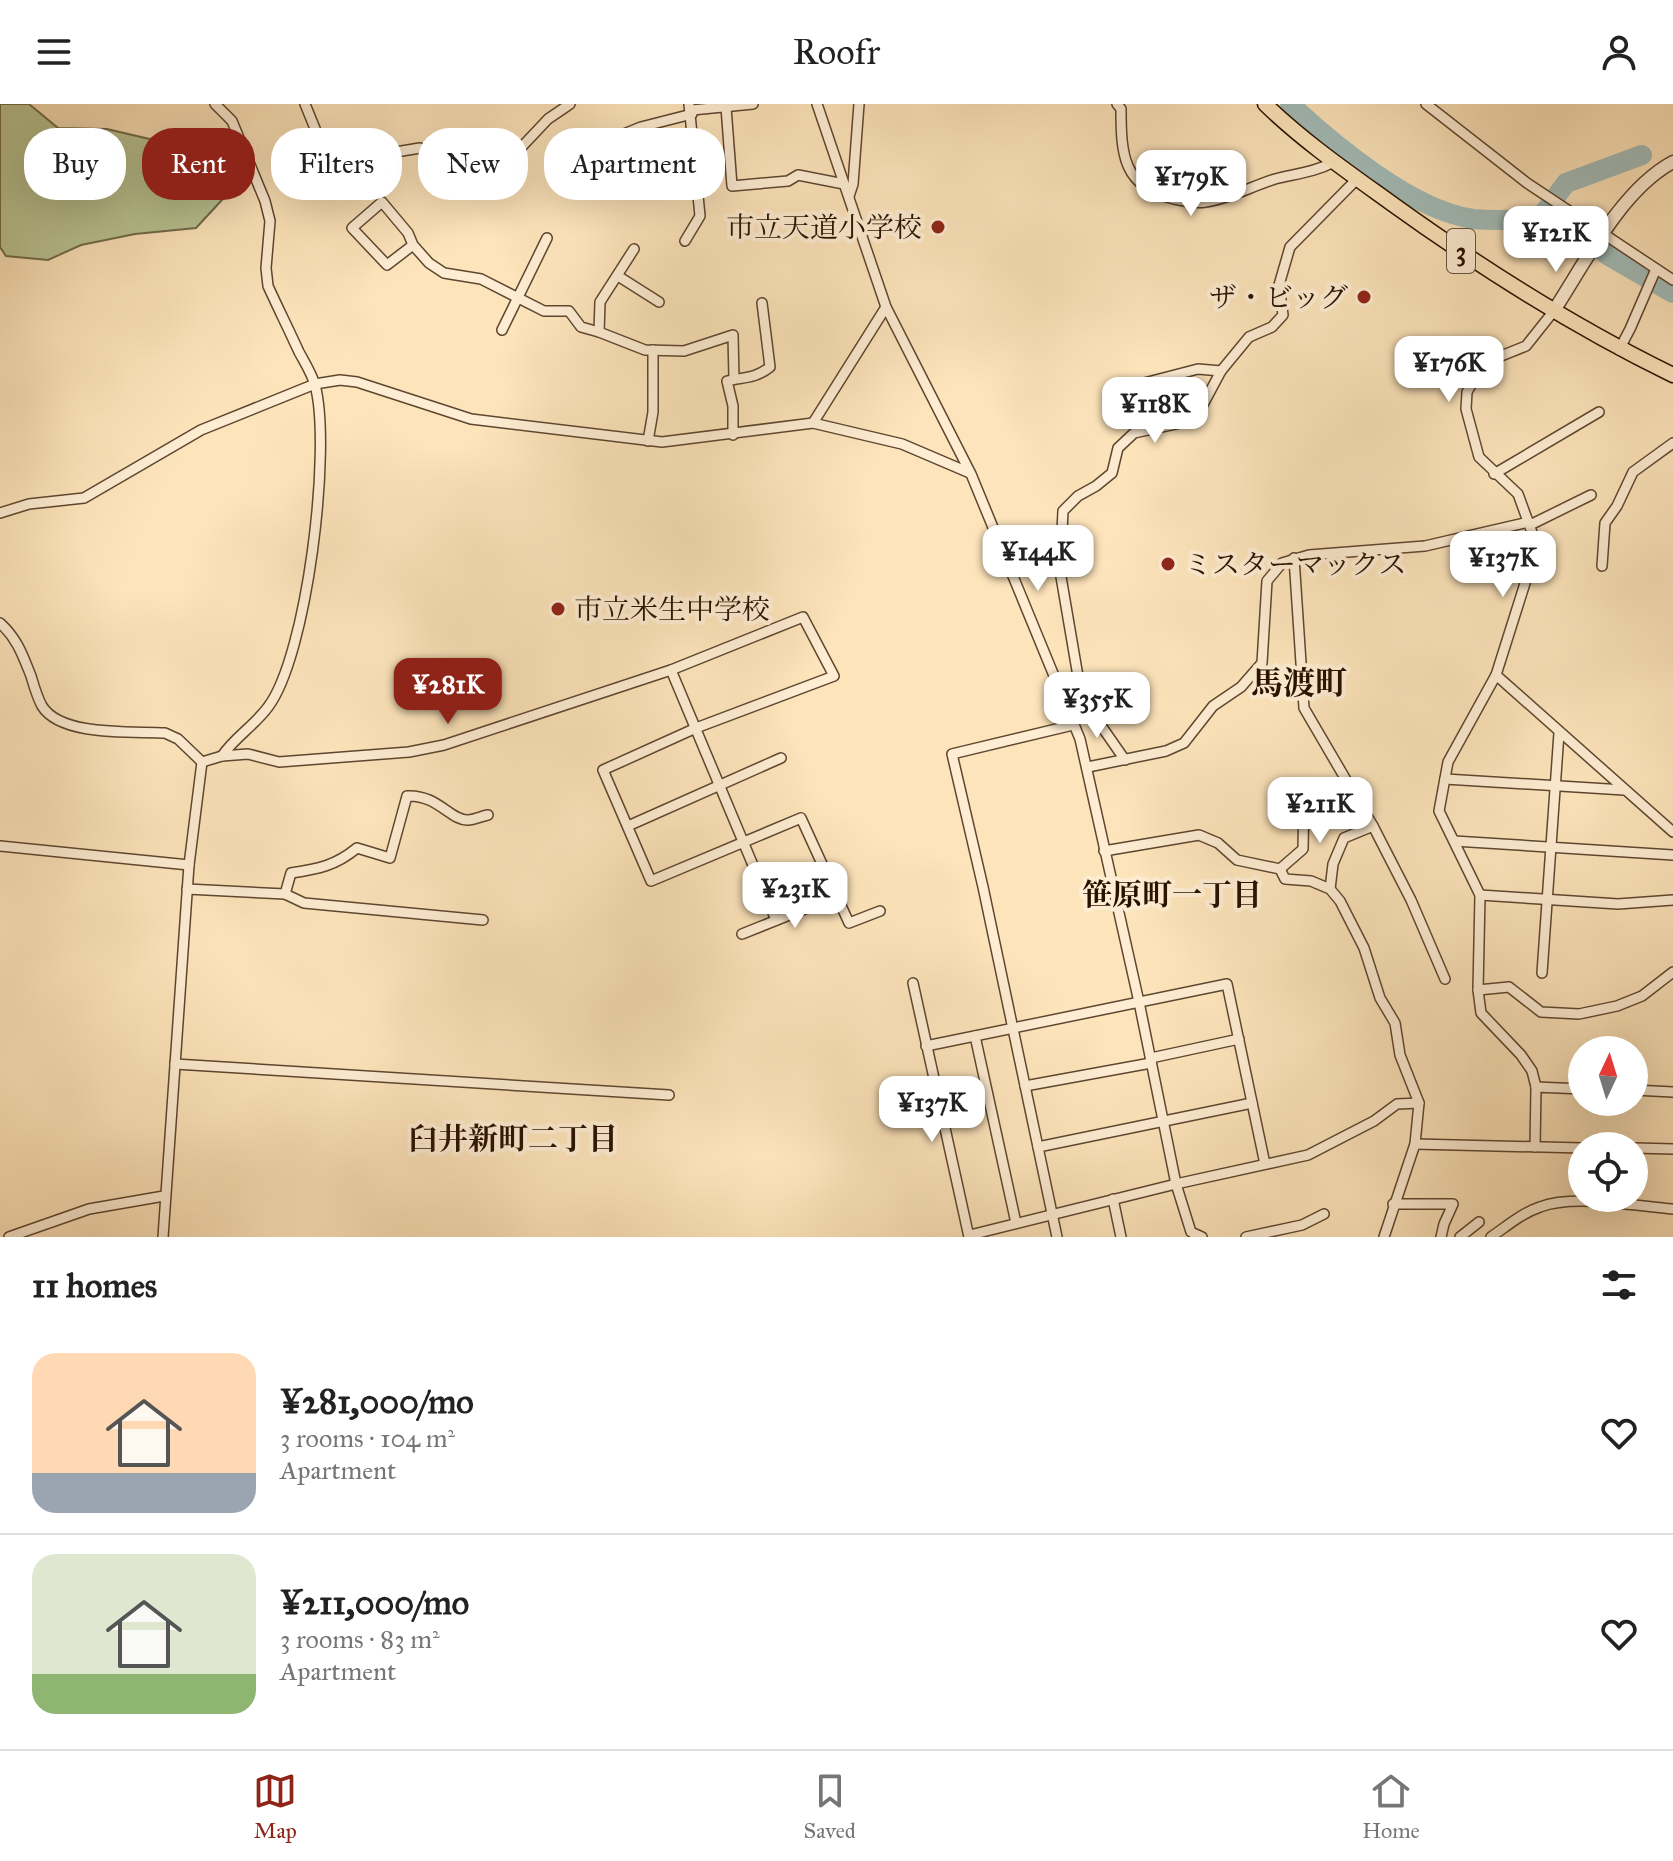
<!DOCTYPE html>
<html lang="en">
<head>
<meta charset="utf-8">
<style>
  :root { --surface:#fff; --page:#f6f6f6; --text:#222; --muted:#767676; --line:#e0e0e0; --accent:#8f2418 }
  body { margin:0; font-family:"IM FELL Great Primer","Noto Serif JP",serif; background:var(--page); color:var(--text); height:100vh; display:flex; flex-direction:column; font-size:30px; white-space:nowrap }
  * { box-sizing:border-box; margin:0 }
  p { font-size:26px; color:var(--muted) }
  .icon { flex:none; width:44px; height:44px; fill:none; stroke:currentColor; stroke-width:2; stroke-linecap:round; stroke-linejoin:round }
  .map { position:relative; height:1133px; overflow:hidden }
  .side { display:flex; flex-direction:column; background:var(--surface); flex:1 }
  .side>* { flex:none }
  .top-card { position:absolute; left:24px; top:24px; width:800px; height:72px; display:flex; gap:16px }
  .needle { width:52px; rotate:4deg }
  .fabs { position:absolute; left:1568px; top:932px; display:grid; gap:16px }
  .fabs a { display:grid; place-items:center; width:80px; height:80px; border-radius:50%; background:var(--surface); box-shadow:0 8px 32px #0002; font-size:40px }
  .price { position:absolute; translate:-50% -68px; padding:0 18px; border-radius:16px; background:#fff; color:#222; font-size:26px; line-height:52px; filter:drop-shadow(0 2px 4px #0008) }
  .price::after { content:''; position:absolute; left:50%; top:48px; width:24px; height:18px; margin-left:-12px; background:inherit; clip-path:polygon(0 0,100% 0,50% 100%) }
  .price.selected { background:var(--accent); color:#fff }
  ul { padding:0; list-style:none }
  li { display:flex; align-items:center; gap:24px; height:200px; padding:0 32px }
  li+li { border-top:2px solid var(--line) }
  li span { display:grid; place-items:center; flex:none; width:224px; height:160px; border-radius:24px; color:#555 }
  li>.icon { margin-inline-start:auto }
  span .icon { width:96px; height:96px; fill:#fffc; stroke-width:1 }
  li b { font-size:34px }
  h2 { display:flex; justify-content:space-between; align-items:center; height:96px; padding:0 32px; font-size:34px }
  .tag { padding:0 28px; border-radius:32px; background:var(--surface); box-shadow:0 8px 32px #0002; font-size:28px; line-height:72px }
  .tag.selected { background:var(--accent); color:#fff }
  header { display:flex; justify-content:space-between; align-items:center; height:104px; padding:0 32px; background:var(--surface); font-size:36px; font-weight:600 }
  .dock { display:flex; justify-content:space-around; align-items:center; height:112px; border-top:2px solid var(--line); background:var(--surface); font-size:22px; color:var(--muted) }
  .dock a { display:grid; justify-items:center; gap:4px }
  .dock .selected { color:var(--accent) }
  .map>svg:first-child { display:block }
  .green { fill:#bac594; stroke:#726b4a; stroke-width:2 }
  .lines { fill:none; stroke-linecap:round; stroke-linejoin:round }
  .river { stroke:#a2bcb9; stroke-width:20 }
  .minor-casing { stroke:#5e462f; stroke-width:12 }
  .tertiary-casing { stroke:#5e462f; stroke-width:15 }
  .primary-casing { stroke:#291100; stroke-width:17 }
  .minor { stroke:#feedd3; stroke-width:9 }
  .tertiary { stroke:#feedd3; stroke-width:12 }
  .primary { stroke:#fde4bb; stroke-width:14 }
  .poi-dot { fill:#8f2418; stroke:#feedd3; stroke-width:3 }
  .labels { text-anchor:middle; stroke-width:8; stroke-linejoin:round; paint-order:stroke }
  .shield { fill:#feedd3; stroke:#69533f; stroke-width:2 }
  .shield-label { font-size:26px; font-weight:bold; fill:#291100 }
  .poi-label { font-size:28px; fill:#291100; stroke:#feedd3; text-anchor:end }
  .neighbourhood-label { font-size:30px; font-weight:bold; fill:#291100; stroke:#feedd3 }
  .quarter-label { font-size:32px; font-weight:bold; fill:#291100; stroke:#feedd3 }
</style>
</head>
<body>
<header><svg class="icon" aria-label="menu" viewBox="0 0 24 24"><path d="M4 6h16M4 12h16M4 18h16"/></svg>Roofr<svg class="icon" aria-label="person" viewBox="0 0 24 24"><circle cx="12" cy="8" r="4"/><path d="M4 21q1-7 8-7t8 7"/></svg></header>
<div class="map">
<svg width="1673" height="1133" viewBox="0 0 1673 1133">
  <rect width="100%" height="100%" fill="#fde4bb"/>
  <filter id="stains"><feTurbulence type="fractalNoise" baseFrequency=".0025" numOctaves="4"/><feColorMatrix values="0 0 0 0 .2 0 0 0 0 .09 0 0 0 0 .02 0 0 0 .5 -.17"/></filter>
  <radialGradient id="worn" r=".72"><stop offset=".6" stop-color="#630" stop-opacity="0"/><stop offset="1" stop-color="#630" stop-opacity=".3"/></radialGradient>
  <polygon class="green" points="0,0 29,0 58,24 107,25 213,50 233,84 196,124 135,130 81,141 48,156 6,152 0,143"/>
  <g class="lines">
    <g class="river">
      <path d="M1290,0C1335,42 1412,106 1473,115C1493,117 1516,116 1536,114L1543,110L1566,79L1642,51"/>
      <polyline points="1545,108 1609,152 1673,189"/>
    </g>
    <g class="minor-casing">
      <g id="minor">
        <path d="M215,0L232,17L265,97L270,117L266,164L268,182C278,204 289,226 299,248C305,259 312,270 315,281C332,344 307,552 268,603C255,621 235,633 222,652"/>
        <polyline points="305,0 329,59 420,44"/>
        <polyline points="817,0 886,203 971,370 1080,635 1139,898 1176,1080 1191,1128 1202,1133"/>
        <path d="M1117,0L1121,5C1121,51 1123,83 1174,95C1184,97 1195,100 1205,98C1229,95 1252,82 1275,75C1295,70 1315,68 1334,58"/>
        <polyline points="1426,0 1527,79 1673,176"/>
        <polyline points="726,3 732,82 788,77 798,71 844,80"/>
        <polyline points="692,6 753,0"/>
        <polyline points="515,50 548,15 570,0"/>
        <polyline points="583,58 619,32 641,23 692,10"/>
        <polyline points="849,92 853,80 859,0"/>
        <polyline points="685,137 700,112 689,0"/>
        <polyline points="413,141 387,161 352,124 382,98 408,129 413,141 429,159 444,169 481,175 544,207 569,207 581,223 599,228"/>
        <polyline points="634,145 600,198 599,228 645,246 684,247 733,231 734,275"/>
        <polyline points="618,172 659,198"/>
        <polyline points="502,226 547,134"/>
        <polyline points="1619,246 1630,225 1656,165"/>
        <polyline points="1121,285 1198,265 1221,267"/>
        <polyline points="813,319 886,203"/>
        <path d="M733,331V302L727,277C743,273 755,275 770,263L762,199"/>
        <polyline points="648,337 653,308 653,246"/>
        <polyline points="1494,370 1599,308"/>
        <polyline points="0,409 29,400 84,394 201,326 315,280 340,276 357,278 471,315 662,338 813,319 902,340 970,369"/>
        <polyline points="1530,421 1591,391"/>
        <polyline points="1294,454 1304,604 1373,722 1411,796 1445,875"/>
        <polyline points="1602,462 1605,419 1617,402 1633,368 1673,339"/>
        <path d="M0,519C17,534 23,552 31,572C34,582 37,593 42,602C61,633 133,627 165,629L178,635L202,658"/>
        <polyline points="671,566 776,816"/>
        <polyline points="1496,571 1673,728"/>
        <polyline points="1125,656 1086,600 1080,584 1060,467 1063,407 1078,392 1096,382 1112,369 1118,344 1134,329 1190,317 1198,310 1221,267 1249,233 1272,223 1283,211 1279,181 1290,143 1357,75"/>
        <polyline points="202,658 222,652 248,650 279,658 409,648 444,641 671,566 803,513 834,572 696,624 603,666 651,777 801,714 849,819 880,807"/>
        <polyline points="1088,663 1166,647 1184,639 1213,602 1241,583 1262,559 1267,477 1282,459 1309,451 1425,442 1529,418"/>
        <polyline points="1445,675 1624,686"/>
        <polyline points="628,722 781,654"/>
        <polyline points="1454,737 1673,751"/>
        <polyline points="0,742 189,761"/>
        <polyline points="1104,747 1199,731 1218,739 1237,756 1280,765 1285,775 1311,777 1330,785 1340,797 1364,844 1380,894 1395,919 1400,951 1419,999 1415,1040 1384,1133"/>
        <polyline points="1280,765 1303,745 1304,693"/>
        <polyline points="187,785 285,790 304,799 483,816"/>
        <polyline points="1330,785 1333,760 1344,734 1373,722"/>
        <path d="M285,790L291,769C318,765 335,762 357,744L390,754L407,692C437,690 451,717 468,716C474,716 482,712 488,711"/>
        <polyline points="1480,791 1618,800 1673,796"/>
        <polyline points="742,830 837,792"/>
        <polyline points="1542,869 1559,629"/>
        <polyline points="913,879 969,1133"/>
        <polyline points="1478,886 1509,883 1541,908 1579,910 1617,902 1642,892 1673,868"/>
        <polyline points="975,932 1016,1119"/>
        <polyline points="926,942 1227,880 1265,1060"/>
        <polyline points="1151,954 1239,935"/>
        <polyline points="175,960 669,991"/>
        <polyline points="1025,982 1151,959"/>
        <polyline points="1536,983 1532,967 1521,951 1481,909 1478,886 1480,791 1439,707 1448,658 1496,571 1533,454 1534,434 1518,390 1479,353 1466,305 1467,288 1477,271 1496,254 1526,242 1553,208"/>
        <polyline points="1634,986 1673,988"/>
        <polyline points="1415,1040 1582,1044"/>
        <polyline points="1038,1043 1252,999"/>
        <polyline points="1535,1043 1536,983 1582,985"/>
        <polyline points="1634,1044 1673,1045"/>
        <polyline points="1113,1095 1121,1133"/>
        <polyline points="1393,1100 1453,1100 1444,1120 1441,1133"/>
        <polyline points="970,1131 1176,1080 1308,1051 1374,1017 1397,1000 1419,999"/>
        <polyline points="9,1133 89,1105 164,1092"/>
        <polyline points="163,1133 189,761 202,658"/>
        <polyline points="1057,1133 983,783 952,650 1073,621"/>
        <polyline points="1246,1133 1302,1121 1324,1110"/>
        <polyline points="1460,1133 1479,1118"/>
        <path d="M1491,1133C1507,1122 1522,1109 1540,1103C1574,1090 1636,1102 1673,1105"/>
      </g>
    </g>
    <g class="tertiary-casing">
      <path id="tertiary" d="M1553,208C1585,159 1621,86 1673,58"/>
    </g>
    <g class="primary-casing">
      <path id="primary" d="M1265,0C1303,37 1348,68 1391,99C1480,163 1574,223 1673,271"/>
    </g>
    <use href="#minor" class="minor"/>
    <use href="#tertiary" class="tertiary"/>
    <use href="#primary" class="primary"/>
  </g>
  <g class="poi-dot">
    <circle cx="938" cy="123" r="8"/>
    <circle cx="1364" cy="193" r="8"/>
    <circle cx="1168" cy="460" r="8"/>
    <circle cx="558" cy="505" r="8"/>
  </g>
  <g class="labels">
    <rect class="shield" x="1447" y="125" width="28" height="44" rx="6"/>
    <g class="shield-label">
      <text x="1461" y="156">3</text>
    </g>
    <g class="poi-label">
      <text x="922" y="133">市立天道小学校</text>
      <text x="1348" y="203">ザ・ビッグ</text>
      <text x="1184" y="470" text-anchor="start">ミスターマックス</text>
      <text x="574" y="515" text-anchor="start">市立米生中学校</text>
    </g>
    <g class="neighbourhood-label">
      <text x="1172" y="801">笹原町一丁目</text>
      <text x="513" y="1045">臼井新町二丁目</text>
    </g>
    <g class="quarter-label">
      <text x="1299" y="590">馬渡町</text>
    </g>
  </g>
  <rect width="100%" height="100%" filter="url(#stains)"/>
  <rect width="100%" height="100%" fill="url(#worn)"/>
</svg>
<div class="fabs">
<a><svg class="needle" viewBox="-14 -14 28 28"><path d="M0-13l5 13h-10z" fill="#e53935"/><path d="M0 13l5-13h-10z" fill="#767676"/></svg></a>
<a><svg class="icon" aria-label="locate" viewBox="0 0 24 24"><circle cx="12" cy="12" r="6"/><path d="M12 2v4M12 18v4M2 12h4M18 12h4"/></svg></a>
</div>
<b class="price" style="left:1191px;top:114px">¥179K</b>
<b class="price" style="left:1556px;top:170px">¥121K</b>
<b class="price" style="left:1449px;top:300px">¥176K</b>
<b class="price" style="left:1155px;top:341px">¥118K</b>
<b class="price" style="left:1038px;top:489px">¥144K</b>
<b class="price" style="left:1503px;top:495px">¥137K</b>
<b class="price selected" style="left:448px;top:622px">¥281K</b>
<b class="price" style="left:1097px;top:636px">¥355K</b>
<b class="price" style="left:1320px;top:741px">¥211K</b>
<b class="price" style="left:795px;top:826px">¥231K</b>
<b class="price" style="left:932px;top:1040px">¥137K</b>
<div class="top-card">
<a class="tag">Buy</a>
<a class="tag selected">Rent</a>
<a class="tag">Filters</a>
<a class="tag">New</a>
<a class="tag">Apartment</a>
</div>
</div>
<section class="side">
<h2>11 homes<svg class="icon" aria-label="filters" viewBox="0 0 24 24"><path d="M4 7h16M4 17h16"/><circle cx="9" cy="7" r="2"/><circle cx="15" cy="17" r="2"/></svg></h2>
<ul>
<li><span style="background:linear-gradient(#ffd9b3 75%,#9aa5b1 0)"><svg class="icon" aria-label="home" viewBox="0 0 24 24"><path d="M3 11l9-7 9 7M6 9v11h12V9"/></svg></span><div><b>¥281,000/mo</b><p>3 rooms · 104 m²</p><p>Apartment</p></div><svg class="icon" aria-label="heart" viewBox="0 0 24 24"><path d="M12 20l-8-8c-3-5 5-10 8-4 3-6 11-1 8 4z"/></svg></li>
<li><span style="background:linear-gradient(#dfe7d0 75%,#8fb573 0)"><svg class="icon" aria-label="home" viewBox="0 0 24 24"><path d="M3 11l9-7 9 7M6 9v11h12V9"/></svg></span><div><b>¥211,000/mo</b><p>3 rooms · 83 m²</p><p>Apartment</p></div><svg class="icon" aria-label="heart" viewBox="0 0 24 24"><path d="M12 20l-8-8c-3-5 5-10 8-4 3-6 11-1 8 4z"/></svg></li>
</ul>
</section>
<nav class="dock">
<a class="selected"><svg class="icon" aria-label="map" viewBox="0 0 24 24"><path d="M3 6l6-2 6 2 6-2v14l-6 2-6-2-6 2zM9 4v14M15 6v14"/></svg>Map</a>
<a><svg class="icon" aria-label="saved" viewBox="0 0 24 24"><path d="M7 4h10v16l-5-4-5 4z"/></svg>Saved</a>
<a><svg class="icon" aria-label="home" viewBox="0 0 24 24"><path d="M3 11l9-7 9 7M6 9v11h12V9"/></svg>Home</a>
</nav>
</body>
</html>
